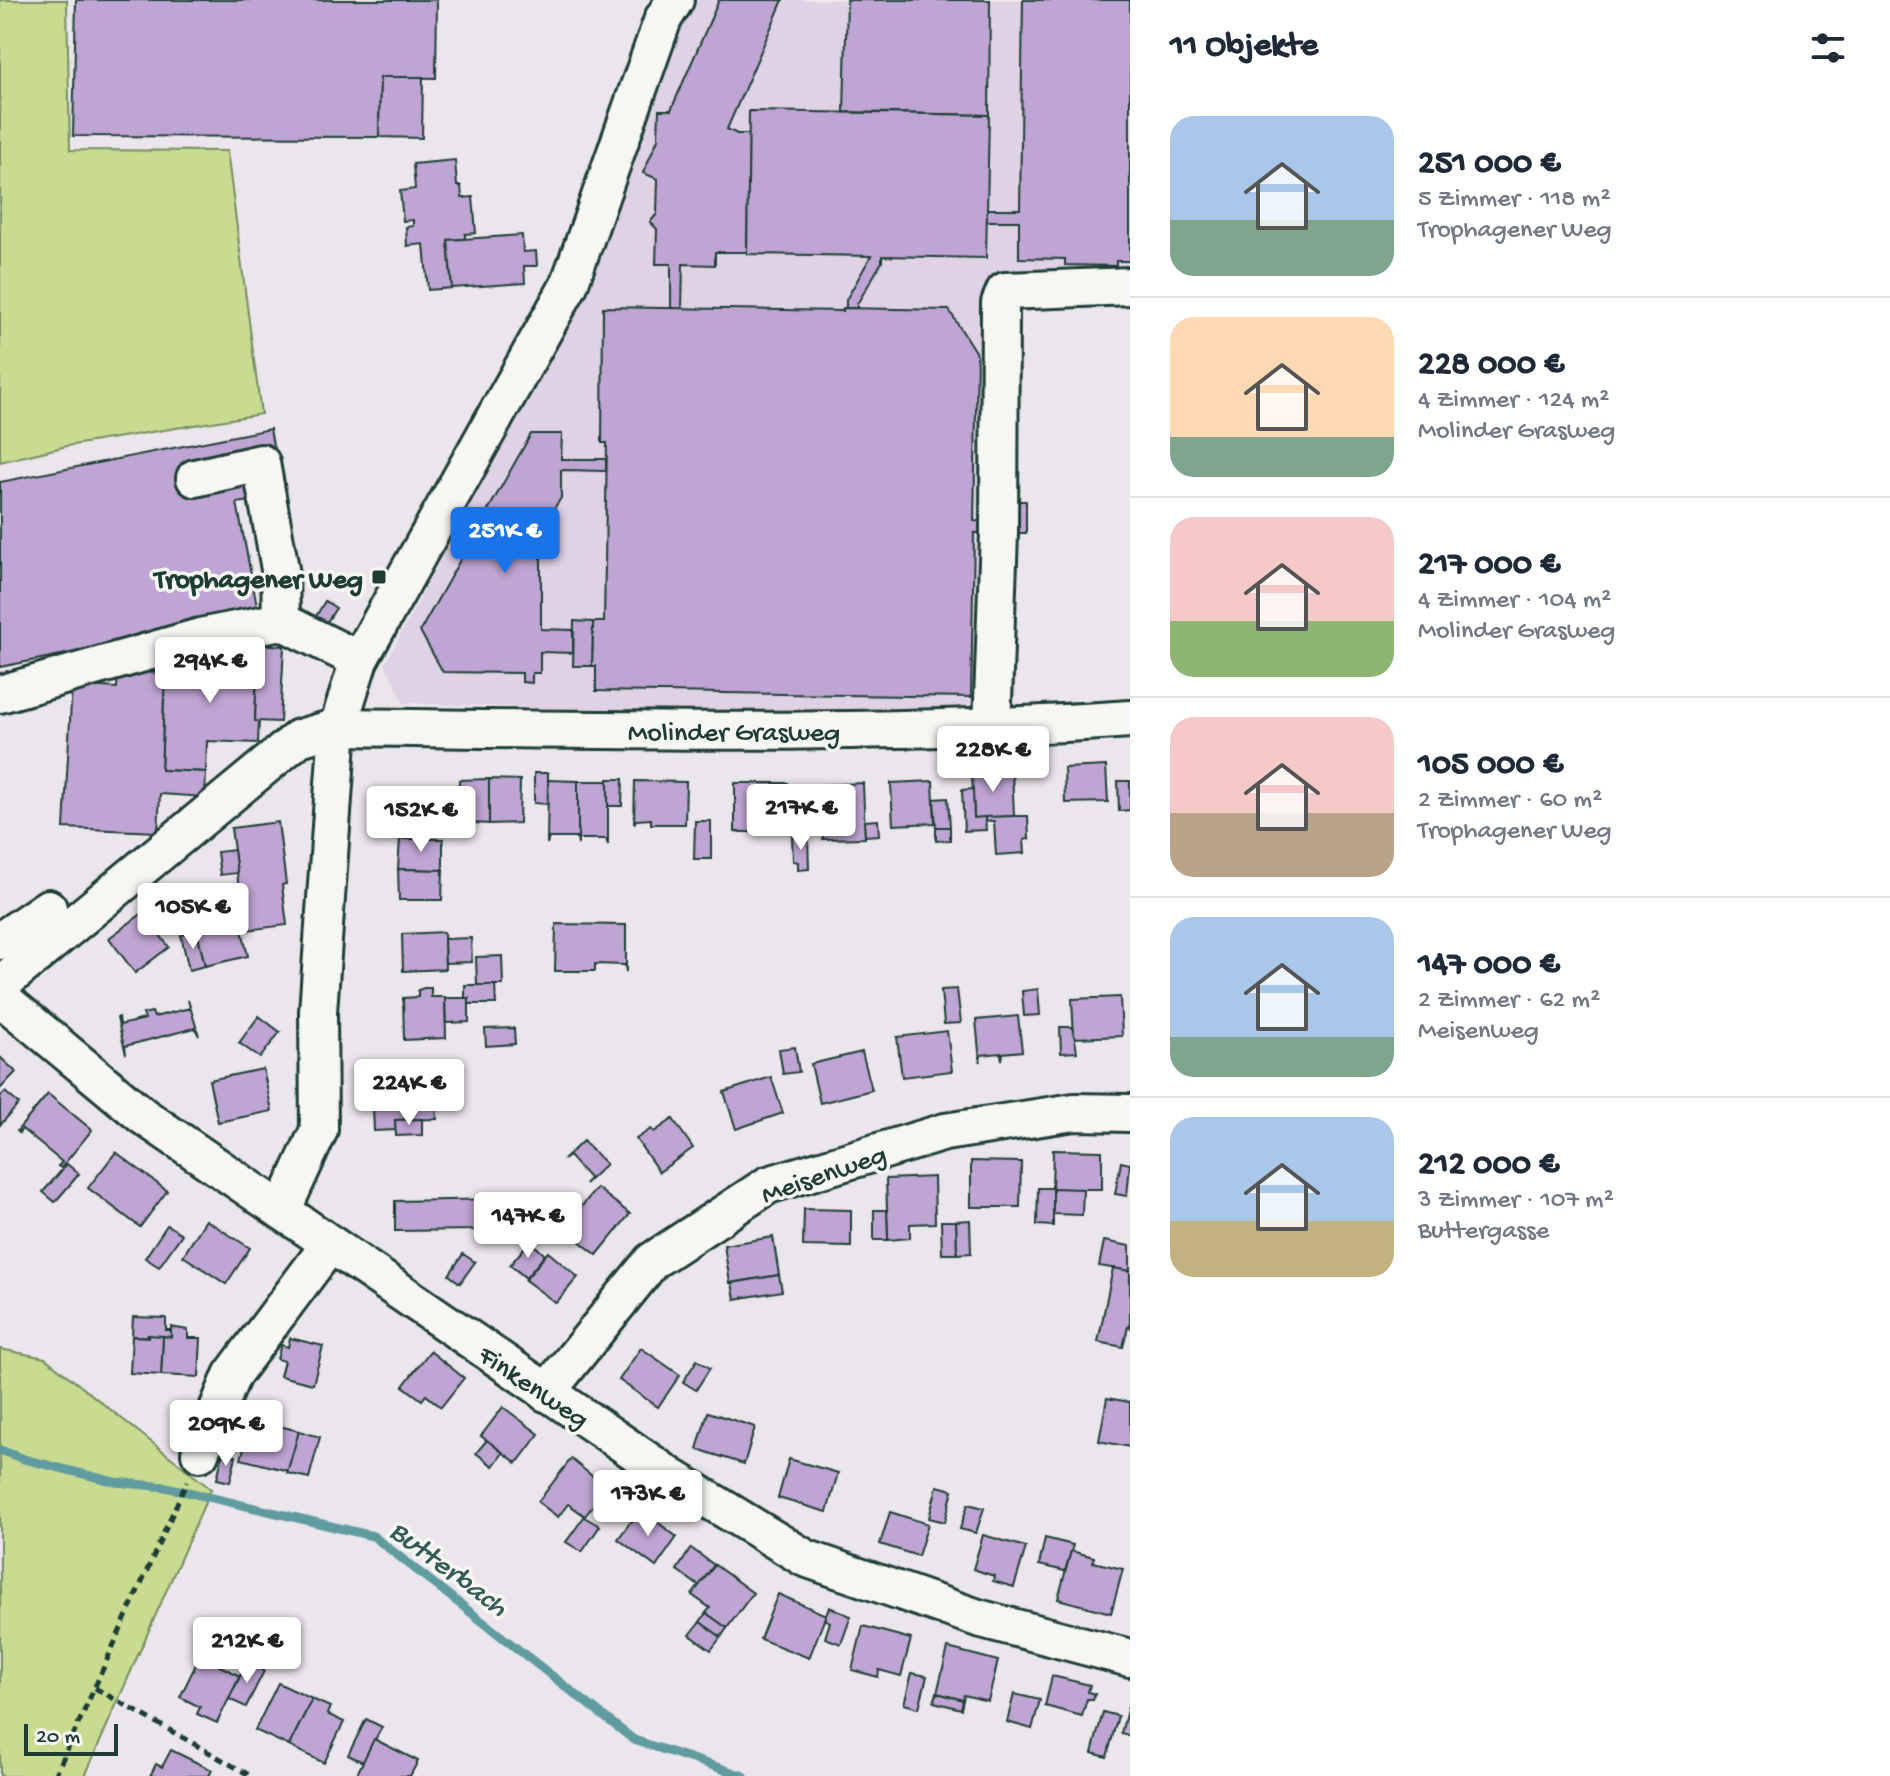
<!DOCTYPE html>
<html lang="de">
<head>
<meta charset="utf-8">
<style>
  :root { --surface:#fff; --page:#f2f2f3; --text:#1f2937; --muted:#747a83; --line:#e0e1e3; --accent:#1a73e8 }
  body { margin:0; font-family:"Gochi Hand",sans-serif; background:var(--page); color:var(--text); height:100vh; display:flex; flex-direction:column; font-size:30px; white-space:nowrap }
  * { box-sizing:border-box; margin:0 }
  p { font-size:26px; color:var(--muted) }
  .icon { flex:none; width:44px; height:44px; fill:none; stroke:currentColor; stroke-width:2; stroke-linecap:round; stroke-linejoin:round }
  .map { position:relative; flex:1; overflow:hidden }
  .drawer { display:flex; flex-direction:column; background:var(--surface); width:760px }
  .drawer>* { flex:none }
  .scale { position:absolute; left:24px; bottom:20px; width:94px; box-sizing:border-box; padding-left:8px; border:4px solid #1f3d34; border-top:0; font-size:22px; line-height:28px; white-space:nowrap; color:#1f3d34; -webkit-text-stroke:6px #f6f6f2; paint-order:stroke }
  .price { position:absolute; translate:-50% -68px; padding:0 18px; border-radius:8px; background:#fff; color:#222; font-size:26px; line-height:52px; filter:drop-shadow(0 2px 4px #0008) }
  .price::after { content:''; position:absolute; left:50%; top:48px; width:24px; height:18px; margin-left:-12px; background:inherit; clip-path:polygon(0 0,100% 0,50% 100%) }
  .price.active { background:var(--accent); color:#fff }
  ul { padding:0; list-style:none }
  li { display:flex; align-items:center; gap:24px; height:200px; padding:0 40px }
  li+li { border-top:2px solid var(--line) }
  li span { display:grid; place-items:center; flex:none; width:224px; height:160px; border-radius:24px; color:#555 }
  li>.icon { margin-inline-start:auto }
  span .icon { width:96px; height:96px; fill:#fffc; stroke-width:1 }
  li b { font-size:34px }
  h2 { display:flex; justify-content:space-between; align-items:center; height:96px; padding:0 40px; font-size:34px }
  main { display:flex; flex:1; min-height:0 }
  .map>svg:first-child { display:block }
  .built { fill:#ded2e4 }
  .green { fill:#c9db90; stroke:#748c62; stroke-width:2 }
  .lines { fill:none; stroke-linecap:round; stroke-linejoin:round }
  .stream { stroke:#5f9b9f; stroke-width:9 }
  .building { fill:#bfa5d3; stroke:#1f3d34; stroke-width:2 }
  .minor-casing { stroke:#1f3d34; stroke-width:42 }
  .path { stroke:#1f3d34; stroke-width:5; stroke-dasharray:8 6; stroke-linecap:butt }
  .minor { stroke:#f6f6f2; stroke-width:36 }
  .poi-dot { fill:#1f3d34; stroke:#f6f6f2; stroke-width:3 }
  .labels { text-anchor:middle; stroke-width:7; stroke-linejoin:round; paint-order:stroke }
  .poi-label { font-size:28px; font-weight:bold; fill:#1f3d34; stroke:#f6f6f2; text-anchor:end }
  .street-label { font-size:28px; fill:#1f3d34; stroke:#f6f6f2 }
  .water-label { font-size:30px; font-style:italic; fill:#345c58; stroke:#f6f6f2 }
</style>
</head>
<body>
<main>
<div class="map">
<svg width="1130" height="1776" viewBox="0 0 1130 1776">
  <rect width="100%" height="100%" fill="#ebe6ec"/>
  <filter id="ink" filterUnits="userSpaceOnUse"><feTurbulence type="fractalNoise" baseFrequency=".0125" numOctaves="2"/><feDisplacementMap in="SourceGraphic" scale="16" xChannelSelector="R" yChannelSelector="G"/><feConvolveMatrix kernelMatrix="1 2 1 2 8 2 1 2 1" color-interpolation-filters="sRGB"/></filter>
  <g filter="url(#ink)">
    <polygon class="built" points="693,0 1130,0 1130,308 1017,311 1016,711 727,715 404,703 385,664 584,287 679,24"/>
    <g class="green">
      <polygon points="0,0 67,0 70,150 227,151 261,414 67,446 0,462"/>
      <polygon points="0,1349 45,1358 211,1489 85,1776 0,1776"/>
    </g>
    <g class="lines">
      <polyline class="stream" points="0,1450 24,1459 115,1482 166,1487 373,1536 634,1740 744,1776"/>
    </g>
    <g class="building">
      <polygon points="76,0 437,0 436,78 380,77 379,137 73,136"/>
      <polygon points="719,0 783,0 727,129 737,134 749,134 747,252 715,252 715,265 683,264 682,309 671,308 671,264 656,264 657,229 650,222 657,214 658,179 643,173 658,139 659,110 671,110"/>
      <polygon points="847,0 990,0 989,115 844,112"/>
      <polygon points="1023,0 1130,0 1130,261 1116,261 1116,266 1065,265 1065,259 1019,258 1019,221 987,221 987,209 1020,209"/>
      <polygon points="380,77 423,77 422,138 379,137"/>
      <polygon points="749,111 989,115 986,258 882,256 882,262 857,304 857,308 846,308 846,300 871,256 747,254"/>
      <polygon points="455,160 457,186 461,186 462,198 473,197 476,233 465,234 465,239 448,240 452,288 428,290 424,244 407,246 406,227 413,226 413,220 403,221 400,191 415,189 413,164"/>
      <polygon points="522,235 523,252 536,251 537,266 524,266 525,283 452,288 448,240"/>
      <polygon points="603,307 843,311 843,308 949,310 977,355 974,521 1010,522 1010,501 1026,501 1026,533 974,533 971,697 596,691 596,666 592,666 593,622 604,622 607,443 602,443"/>
      <polygon points="270,429 284,503 250,501 237,503 259,616 0,667 0,482"/>
      <polygon points="531,434 562,434 561,459 606,459 606,471 561,470 561,498 541,528 541,629 573,630 573,653 540,652 540,673 532,673 532,683 522,682 522,673 443,672 420,631"/>
      <polygon points="325,601 336,608 325,625 315,618"/>
      <polygon points="574,621 593,622 592,666 573,666"/>
      <polygon points="199,642 258,644 255,721 259,720 258,743 207,741 206,772 161,770 165,673 198,675"/>
      <polygon points="258,644 284,646 280,722 255,721"/>
      <polygon points="118,671 165,673 161,770 206,772 205,797 160,794 158,832 64,828 72,685 117,688"/>
      <polygon points="1106,766 1108,802 1065,803 1064,768"/>
      <polygon points="1012,771 1014,816 974,818 972,773"/>
      <polygon points="534,773 548,773 548,804 534,803"/>
      <polygon points="489,779 489,824 458,822 459,780"/>
      <polygon points="489,779 520,780 519,823 489,824"/>
      <polygon points="608,779 623,779 622,806 608,806"/>
      <polygon points="548,780 578,781 578,845 577,838 549,838 547,844"/>
      <polygon points="578,781 608,781 608,845 606,839 578,839 578,845"/>
      <polygon points="635,781 686,782 685,824 651,824 651,819 636,820 634,824"/>
      <polygon points="933,781 935,823 893,825 891,783"/>
      <polygon points="1118,781 1130,781 1130,810 1119,811"/>
      <polygon points="735,783 788,783 787,833 786,826 756,826 756,832 735,832"/>
      <polygon points="863,783 865,838 823,839 821,785"/>
      <polygon points="973,789 974,818 985,817 986,830 964,831 962,790"/>
      <polygon points="948,798 950,827 936,827 934,799"/>
      <polygon points="1014,816 1028,816 1029,839 1024,840 1025,853 996,855 994,821 985,822 985,817"/>
      <polygon points="878,820 879,835 865,836 864,821"/>
      <polygon points="695,821 711,821 711,859 694,859"/>
      <polygon points="278,822 286,884 282,885 287,925 247,930 243,904 237,905 235,889 239,888 231,828"/>
      <polygon points="936,827 950,827 950,840 936,841"/>
      <polygon points="808,836 809,869 798,870 798,862 793,861 792,837"/>
      <polygon points="400,839 443,839 443,870 398,869"/>
      <polygon points="234,850 237,873 220,875 217,852"/>
      <polygon points="398,869 443,870 442,900 399,900"/>
      <polygon points="143,913 169,947 135,973 109,938"/>
      <polygon points="240,921 248,956 205,966 197,932"/>
      <polygon points="556,924 626,925 626,972 625,965 595,964 595,971 555,971"/>
      <polygon points="197,932 205,966 189,970 181,935"/>
      <polygon points="444,932 445,969 403,971 402,934"/>
      <polygon points="471,938 472,962 445,963 444,939"/>
      <polygon points="502,956 503,985 477,985 476,957"/>
      <polygon points="465,985 495,985 496,1004 469,1004 469,998 465,998"/>
      <polygon points="424,988 431,988 431,997 445,997 446,1038 404,1040 403,998 418,997 418,990"/>
      <polygon points="957,989 961,1023 944,1024 941,990"/>
      <polygon points="1038,989 1040,1015 1024,1016 1022,991"/>
      <polygon points="1120,997 1122,1036 1074,1038 1072,999"/>
      <polygon points="445,998 469,998 469,1022 446,1023"/>
      <polygon points="188,1000 199,1036 195,1028 125,1046 126,1054 117,1018 119,1017 120,1025 145,1019 143,1014 152,1012 154,1017 190,1008"/>
      <polygon points="259,1016 280,1032 260,1058 239,1043"/>
      <polygon points="1018,1016 1022,1051 1003,1053 1002,1060 1001,1053 981,1055 980,1062 976,1020"/>
      <polygon points="1060,1027 1073,1027 1077,1052 1061,1053"/>
      <polygon points="514,1028 515,1044 486,1046 485,1029"/>
      <polygon points="947,1031 952,1071 902,1077 897,1037"/>
      <polygon points="795,1047 799,1072 783,1074 779,1049"/>
      <polygon points="862,1052 872,1090 820,1103 811,1064"/>
      <polygon points="0,1057 16,1072 0,1089"/>
      <polygon points="414,1066 413,1081 399,1082 398,1068 389,1067"/>
      <polygon points="263,1069 272,1111 218,1122 209,1080"/>
      <polygon points="413,1072 435,1072 437,1119 395,1120 396,1130 374,1131 372,1083 413,1081"/>
      <polygon points="771,1077 783,1113 736,1129 724,1092"/>
      <polygon points="5,1092 19,1104 0,1125 0,1097"/>
      <polygon points="48,1094 92,1130 61,1168 58,1166 62,1162 22,1129 19,1133 17,1131"/>
      <polygon points="422,1119 422,1135 396,1136 395,1120"/>
      <polygon points="673,1119 693,1148 659,1172 636,1139 651,1129 654,1132"/>
      <polygon points="583,1141 606,1164 585,1184 589,1178 569,1156 563,1160"/>
      <polygon points="1053,1150 1102,1151 1102,1189 1052,1189"/>
      <polygon points="116,1152 167,1191 140,1227 88,1188"/>
      <polygon points="971,1161 1021,1162 1020,1207 971,1207"/>
      <polygon points="1121,1162 1130,1164 1127,1196 1115,1194"/>
      <polygon points="67,1164 79,1174 55,1202 43,1192"/>
      <polygon points="934,1177 935,1223 910,1224 910,1238 888,1240 886,1179"/>
      <polygon points="597,1188 630,1214 597,1255 563,1228"/>
      <polygon points="1038,1188 1053,1188 1053,1226 1037,1225"/>
      <polygon points="1053,1188 1083,1189 1082,1215 1053,1214"/>
      <polygon points="501,1199 479,1230 395,1231 395,1201"/>
      <polygon points="804,1209 851,1210 851,1247 803,1246"/>
      <polygon points="874,1210 887,1210 888,1240 874,1240"/>
      <polygon points="206,1220 250,1248 226,1284 183,1256"/>
      <polygon points="970,1220 971,1253 957,1254 956,1221"/>
      <polygon points="941,1221 956,1221 957,1254 942,1254"/>
      <polygon points="167,1225 182,1234 159,1267 145,1258"/>
      <polygon points="773,1237 779,1275 730,1283 724,1245"/>
      <polygon points="530,1241 545,1255 526,1278 510,1265"/>
      <polygon points="1104,1241 1130,1246 1130,1271 1099,1266"/>
      <polygon points="548,1252 578,1277 556,1303 525,1280"/>
      <polygon points="463,1254 475,1262 460,1283 449,1275"/>
      <polygon points="1113,1268 1130,1271 1130,1328 1128,1327 1123,1347 1098,1342"/>
      <polygon points="779,1275 782,1291 735,1299 732,1283"/>
      <polygon points="133,1317 166,1318 166,1330 171,1330 171,1337 132,1336"/>
      <polygon points="171,1327 188,1330 188,1338 201,1338 199,1377 161,1375 163,1336 171,1337"/>
      <polygon points="148,1335 163,1336 161,1375 130,1373 132,1336 148,1337"/>
      <polygon points="290,1338 323,1346 313,1384 280,1376 284,1361 277,1359 281,1345 288,1347"/>
      <polygon points="641,1348 680,1375 658,1407 619,1380"/>
      <polygon points="430,1351 464,1378 441,1407 426,1395 422,1400 403,1386"/>
      <polygon points="697,1360 710,1368 696,1390 683,1382"/>
      <polygon points="1107,1398 1130,1402 1130,1447 1099,1441"/>
      <polygon points="503,1407 539,1434 517,1463 481,1436"/>
      <polygon points="708,1412 755,1427 744,1464 697,1449"/>
      <polygon points="252,1419 299,1431 289,1471 241,1459"/>
      <polygon points="299,1431 320,1437 309,1478 287,1473"/>
      <polygon points="487,1440 503,1453 493,1466 476,1453"/>
      <polygon points="223,1453 236,1456 230,1482 217,1479"/>
      <polygon points="571,1459 607,1488 585,1516 568,1504 558,1517 538,1502"/>
      <polygon points="789,1459 838,1473 827,1512 778,1498"/>
      <polygon points="937,1486 953,1490 945,1522 929,1518"/>
      <polygon points="968,1504 984,1508 976,1533 960,1529"/>
      <polygon points="640,1509 677,1537 656,1567 618,1539"/>
      <polygon points="890,1512 928,1524 918,1556 880,1544"/>
      <polygon points="584,1517 600,1526 582,1552 566,1542"/>
      <polygon points="983,1535 1026,1547 1014,1587 993,1581 994,1576 973,1569"/>
      <polygon points="1045,1538 1073,1545 1065,1571 1039,1565"/>
      <polygon points="691,1548 714,1565 699,1586 677,1570"/>
      <polygon points="1071,1551 1094,1557 1093,1562 1123,1569 1111,1613 1058,1599"/>
      <polygon points="715,1565 753,1593 727,1628 706,1613 710,1608 692,1595"/>
      <polygon points="778,1594 826,1615 809,1658 760,1639"/>
      <polygon points="829,1607 851,1616 841,1644 825,1638 830,1622 824,1619"/>
      <polygon points="706,1613 727,1628 721,1637 700,1622"/>
      <polygon points="700,1622 721,1637 711,1650 690,1635"/>
      <polygon points="863,1626 911,1639 901,1676 879,1670 878,1677 852,1670"/>
      <polygon points="948,1648 998,1661 988,1701 964,1695 963,1700 937,1693"/>
      <polygon points="200,1656 240,1676 217,1723 197,1714 200,1707 180,1697"/>
      <polygon points="247,1662 264,1671 246,1707 229,1699"/>
      <polygon points="912,1673 927,1676 919,1708 904,1704"/>
      <polygon points="1052,1676 1090,1685 1088,1692 1095,1694 1093,1700 1087,1699 1082,1716 1045,1706"/>
      <polygon points="278,1683 312,1699 289,1746 255,1730"/>
      <polygon points="937,1693 963,1700 961,1709 934,1702"/>
      <polygon points="1014,1694 1040,1700 1032,1729 1007,1722"/>
      <polygon points="312,1699 330,1707 327,1714 344,1722 324,1763 289,1746"/>
      <polygon points="1130,1699 1130,1736 1121,1733"/>
      <polygon points="1103,1712 1118,1716 1107,1757 1092,1753"/>
      <polygon points="366,1719 382,1727 363,1762 348,1755"/>
      <polygon points="374,1739 418,1761 410,1776 356,1776"/>
      <polygon points="171,1750 212,1770 209,1776 150,1776 156,1764 162,1767"/>
    </g>
    <g class="lines">
      <g class="minor-casing">
        <g id="minor">
          <polyline points="195,478 261,463 280,569 281,621"/>
          <polyline points="0,694 200,637 281,621 359,660"/>
          <polyline points="992,728 999,533 1000,303 1005,291 1130,286"/>
          <polyline points="0,941 48,908"/>
          <path d="M0,985L299,738L338,727C602,730 866,737 1130,719"/>
          <polyline points="0,997 143,1116 673,1478 805,1558 978,1618 1130,1658"/>
          <polyline points="282,1211 319,1130 318,1012 338,727 359,660 569,285 663,19 675,0"/>
          <polyline points="546,1393 652,1261 768,1185 945,1132 1074,1112 1130,1113"/>
          <polyline points="200,1453 232,1375 330,1244"/>
        </g>
      </g>
      <g class="path">
        <polyline points="95,1688 251,1776"/>
        <polyline points="55,1776 187,1481"/>
      </g>
      <use href="#minor" class="minor"/>
    </g>
  </g>
  <rect class="poi-dot" x="371" y="569" width="16" height="16" rx="4"/>
  <g class="labels">
    <g class="poi-label">
      <text x="363" y="587">Trophagener Weg</text>
    </g>
    <g class="street-label">
      <text x="734" y="740">Molinder Grasweg</text>
      <text transform="translate(823 1172) rotate(-19)" y="10">Meisenweg</text>
      <text transform="translate(535 1385) rotate(34)" y="10">Finkenweg</text>
    </g>
    <g class="water-label">
      <text transform="translate(450 1567) rotate(37)" y="10">Butterbach</text>
    </g>
  </g>
</svg>
<div class="scale">20 m</div>
<b class="price active" style="left:505px;top:575px">251K €</b>
<b class="price" style="left:210px;top:705px">294K €</b>
<b class="price" style="left:993px;top:794px">228K €</b>
<b class="price" style="left:801px;top:852px">217K €</b>
<b class="price" style="left:421px;top:854px">152K €</b>
<b class="price" style="left:193px;top:951px">105K €</b>
<b class="price" style="left:409px;top:1127px">224K €</b>
<b class="price" style="left:528px;top:1260px">147K €</b>
<b class="price" style="left:226px;top:1468px">209K €</b>
<b class="price" style="left:648px;top:1538px">173K €</b>
<b class="price" style="left:247px;top:1685px">212K €</b>
</div>
<section class="drawer">
<h2>11 Objekte<svg class="icon" aria-label="filters" viewBox="0 0 24 24"><path d="M4 7h16M4 17h16"/><circle cx="9" cy="7" r="2"/><circle cx="15" cy="17" r="2"/></svg></h2>
<ul>
<li><span style="background:linear-gradient(#a9c7e8 65%,#7fa58c 0)"><svg class="icon" aria-label="home" viewBox="0 0 24 24"><path d="M3 11l9-7 9 7M6 9v11h12V9"/></svg></span><div><b>251 000 €</b><p>5 Zimmer · 118 m²</p><p>Trophagener Weg</p></div></li>
<li><span style="background:linear-gradient(#ffd9b3 75%,#7fa58c 0)"><svg class="icon" aria-label="home" viewBox="0 0 24 24"><path d="M3 11l9-7 9 7M6 9v11h12V9"/></svg></span><div><b>228 000 €</b><p>4 Zimmer · 124 m²</p><p>Molinder Grasweg</p></div></li>
<li><span style="background:linear-gradient(#f6c9c9 65%,#8fb573 0)"><svg class="icon" aria-label="home" viewBox="0 0 24 24"><path d="M3 11l9-7 9 7M6 9v11h12V9"/></svg></span><div><b>217 000 €</b><p>4 Zimmer · 104 m²</p><p>Molinder Grasweg</p></div></li>
<li><span style="background:linear-gradient(#f6c9c9 60%,#b9a48a 0)"><svg class="icon" aria-label="home" viewBox="0 0 24 24"><path d="M3 11l9-7 9 7M6 9v11h12V9"/></svg></span><div><b>105 000 €</b><p>2 Zimmer · 60 m²</p><p>Trophagener Weg</p></div></li>
<li><span style="background:linear-gradient(#a9c7e8 75%,#7fa58c 0)"><svg class="icon" aria-label="home" viewBox="0 0 24 24"><path d="M3 11l9-7 9 7M6 9v11h12V9"/></svg></span><div><b>147 000 €</b><p>2 Zimmer · 62 m²</p><p>Meisenweg</p></div></li>
<li><span style="background:linear-gradient(#a9c7e8 65%,#c2b280 0)"><svg class="icon" aria-label="home" viewBox="0 0 24 24"><path d="M3 11l9-7 9 7M6 9v11h12V9"/></svg></span><div><b>212 000 €</b><p>3 Zimmer · 107 m²</p><p>Buttergasse</p></div></li>
</ul>
</section>
</main>
</body>
</html>
